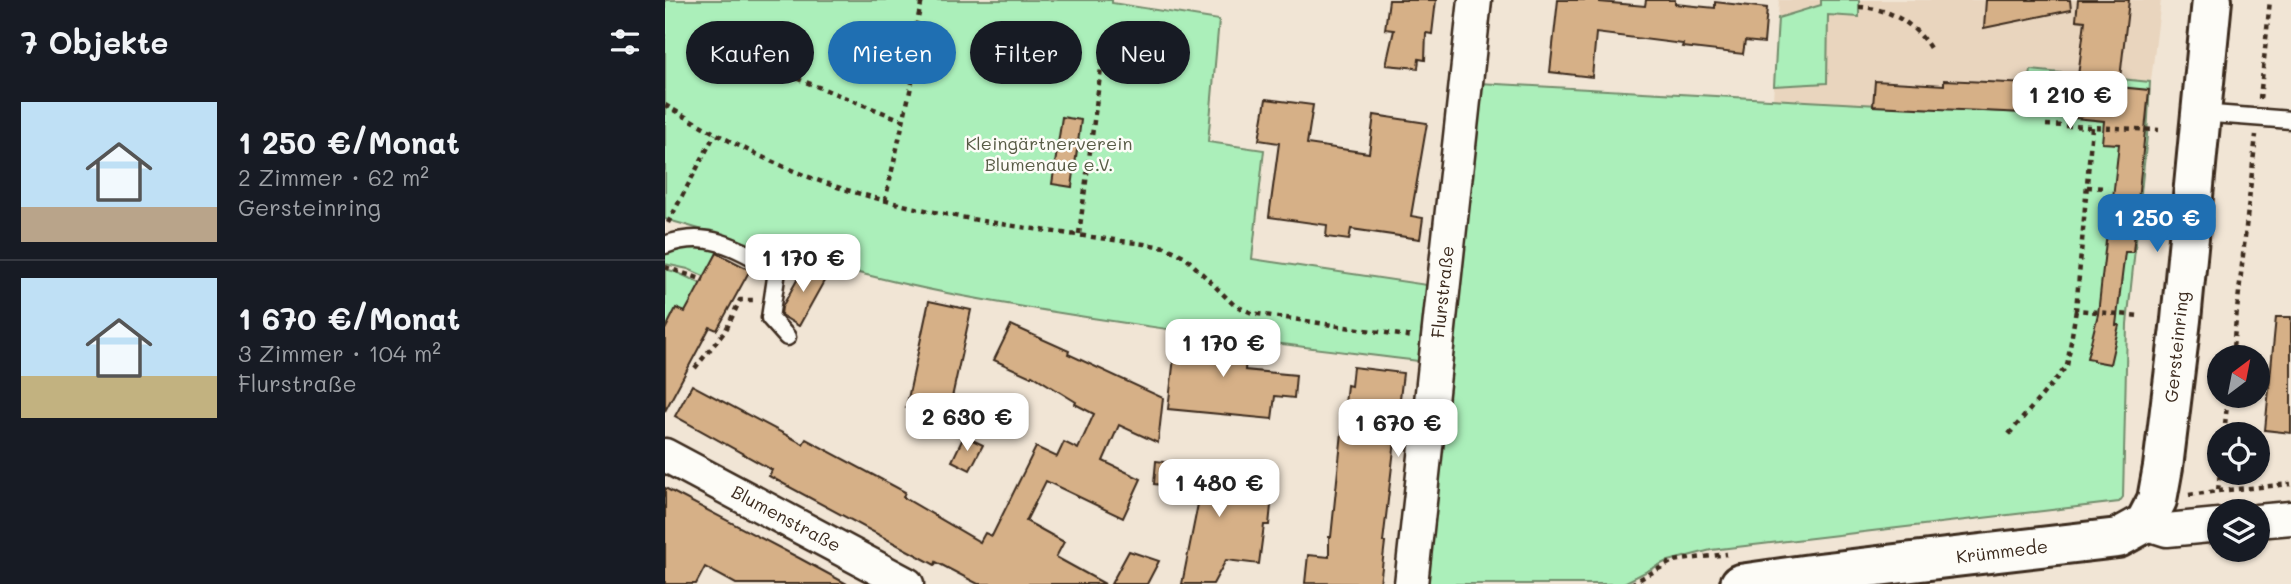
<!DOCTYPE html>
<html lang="de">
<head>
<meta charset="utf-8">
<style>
  :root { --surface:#171b24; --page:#242831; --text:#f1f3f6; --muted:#9ea1a6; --line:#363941; --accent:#1f6fb2 }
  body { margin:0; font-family:Mali,sans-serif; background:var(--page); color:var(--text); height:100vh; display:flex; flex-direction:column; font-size:26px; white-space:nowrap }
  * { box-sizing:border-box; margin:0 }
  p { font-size:23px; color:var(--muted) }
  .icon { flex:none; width:38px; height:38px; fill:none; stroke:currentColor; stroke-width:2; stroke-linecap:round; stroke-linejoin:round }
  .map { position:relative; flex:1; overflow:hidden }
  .details { display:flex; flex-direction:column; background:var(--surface); width:665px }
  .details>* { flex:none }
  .top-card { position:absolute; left:21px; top:21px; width:665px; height:63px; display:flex; gap:14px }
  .needle { width:46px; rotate:32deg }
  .fabs { position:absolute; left:1542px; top:345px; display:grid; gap:14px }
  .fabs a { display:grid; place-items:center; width:63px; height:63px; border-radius:50%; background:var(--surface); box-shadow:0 2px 5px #0004; font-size:35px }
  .price { position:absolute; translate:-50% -60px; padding:0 16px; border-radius:14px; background:#fff; color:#222; font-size:23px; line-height:46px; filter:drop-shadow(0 2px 4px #0008) }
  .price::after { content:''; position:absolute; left:50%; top:42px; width:21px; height:16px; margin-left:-10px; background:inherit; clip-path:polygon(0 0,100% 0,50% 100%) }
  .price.on { background:var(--accent); color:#fff }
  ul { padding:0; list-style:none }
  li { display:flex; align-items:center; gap:21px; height:175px; padding:0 21px }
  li+li { border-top:2px solid var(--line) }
  li span { display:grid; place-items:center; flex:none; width:196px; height:140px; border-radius:0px; color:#555 }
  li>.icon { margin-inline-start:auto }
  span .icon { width:84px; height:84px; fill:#fffc; stroke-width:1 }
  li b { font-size:30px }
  h2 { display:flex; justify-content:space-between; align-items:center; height:84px; padding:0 21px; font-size:30px }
  .tag { padding:0 24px; border-radius:32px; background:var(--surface); box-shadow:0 2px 5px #0004; font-size:24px; line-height:63px }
  .tag.on { background:var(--accent); color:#fff }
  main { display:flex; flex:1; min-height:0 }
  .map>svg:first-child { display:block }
  .built { fill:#e9d5be }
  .green { fill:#abefba; stroke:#738c6c; stroke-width:2 }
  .building { fill:#d6b087; stroke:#3b2a1e; stroke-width:2 }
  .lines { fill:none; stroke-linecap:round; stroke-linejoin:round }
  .lane-casing { stroke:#3b2a1e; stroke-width:21 }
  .street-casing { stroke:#3b2a1e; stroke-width:37 }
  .secondary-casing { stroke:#3b2a1e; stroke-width:44 }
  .path { stroke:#3b2a1e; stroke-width:4.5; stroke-dasharray:5 5; stroke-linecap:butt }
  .lane { stroke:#fdfcf7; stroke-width:16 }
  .street { stroke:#fdfcf7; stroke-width:32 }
  .secondary { stroke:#fdfcf7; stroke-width:38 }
  .labels { text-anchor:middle; stroke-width:5; stroke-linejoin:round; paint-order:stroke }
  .park-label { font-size:18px; fill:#575b45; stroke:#fdfcf7 }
  .street-label { font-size:18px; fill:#3b2a1e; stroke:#fdfcf7 }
</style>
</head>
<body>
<main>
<section class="details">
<h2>7 Objekte<svg class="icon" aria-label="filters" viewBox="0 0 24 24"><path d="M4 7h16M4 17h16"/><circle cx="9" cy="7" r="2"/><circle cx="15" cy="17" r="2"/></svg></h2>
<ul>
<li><span style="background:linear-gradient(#bfe0f5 75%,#b9a48a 0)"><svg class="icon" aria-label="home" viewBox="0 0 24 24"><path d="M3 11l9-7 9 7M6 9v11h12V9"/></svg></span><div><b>1 250 €/Monat</b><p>2 Zimmer · 62 m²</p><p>Gersteinring</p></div></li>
<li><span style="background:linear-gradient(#bfe0f5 70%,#c2b280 0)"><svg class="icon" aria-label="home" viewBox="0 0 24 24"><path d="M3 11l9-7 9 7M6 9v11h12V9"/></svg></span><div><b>1 670 €/Monat</b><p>3 Zimmer · 104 m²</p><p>Flurstraße</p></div></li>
</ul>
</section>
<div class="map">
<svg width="1626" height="584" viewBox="0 0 1626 584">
  <rect width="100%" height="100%" fill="#f1e5d5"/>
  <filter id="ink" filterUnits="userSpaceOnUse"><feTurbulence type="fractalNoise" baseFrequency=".0143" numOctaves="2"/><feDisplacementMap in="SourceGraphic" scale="14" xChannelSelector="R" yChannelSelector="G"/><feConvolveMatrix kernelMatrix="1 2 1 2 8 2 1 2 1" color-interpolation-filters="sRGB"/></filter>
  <g filter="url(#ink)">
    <polygon class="built" points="1114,0 1496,0 1486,81 1365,69 1361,113 1108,100"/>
    <g class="green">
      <path d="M0,0H447V3L554,20L543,142L599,150L587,259L762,285L753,361C599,342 445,324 292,295C193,276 97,247 0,219Z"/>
      <polygon points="1156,0 1194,0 1194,17 1163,15 1162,83 1109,86 1113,18 1156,5"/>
      <polygon points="1366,70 1485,82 1482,136 1462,324 1458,497 1454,502 1046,550 1000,562 957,584 757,584 814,83 1359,113"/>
      <polygon points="21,246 54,248 41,277 23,269 0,264 0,253"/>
      <polygon points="0,269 11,272 37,284 20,312 0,330"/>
    </g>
    <g class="building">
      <polygon points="724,0 771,0 767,34 761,33 760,60 754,59 753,68 721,65 729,30 720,29"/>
      <polygon points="893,0 935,0 935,2 980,6 981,0 1010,0 1010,4 1050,8 1050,2 1102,8 1099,43 1080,41 1078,54 1017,47 1018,44 931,33 927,77 885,72"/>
      <polygon points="1321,0 1405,0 1406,10 1319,28"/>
      <polygon points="1413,0 1464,0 1454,87 1484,90 1468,252 1460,252 1451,325 1454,325 1445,364 1428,361 1428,359 1422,358 1433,314 1441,241 1452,208 1447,207 1454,144 1437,143 1439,121 1361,113 1208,106 1210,81 1279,85 1279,80 1364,84 1364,80 1412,84 1420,21 1411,20"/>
      <polygon points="601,99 648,105 642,144 704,153 709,115 762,123 746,216 758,218 755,239 686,229 684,240 661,237 662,225 604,217 614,143 594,140"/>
      <polygon points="397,117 416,120 407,187 387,184"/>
      <polygon points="52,253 85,270 52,330 45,327 0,411 0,330 11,308 20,312"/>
      <polygon points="142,262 163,274 134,326 116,315 117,307"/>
      <polygon points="264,301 306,310 281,425 255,418 256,411 241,408"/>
      <polygon points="1611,317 1626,317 1626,433 1600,430"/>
      <polygon points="346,325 404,351 403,354 498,398 493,443 454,425 438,461 476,479 458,518 381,481 361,521 399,542 391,557 440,584 313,584 271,562 270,565 104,476 107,470 10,416 27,385 138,444 141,439 240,492 238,497 315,542 320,533 327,536 371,447 392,457 399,442 413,449 429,414 410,404 411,402 367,375 366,377 329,360"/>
      <polygon points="512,332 583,341 580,370 631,375 629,398 610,396 607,419 503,409"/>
      <polygon points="688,367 738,373 718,542 720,542 715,584 640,583 643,555 664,557 664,537 666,537 682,385 686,386"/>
      <polygon points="299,436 318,445 305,470 287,461"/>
      <polygon points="491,461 577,472 575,493 607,496 604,525 599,525 594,564 561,560 548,584 517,584 536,489 489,484"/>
      <polygon points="0,488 134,558 182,584 71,584 40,567 31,584 0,584"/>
      <polygon points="464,551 494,561 482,584 446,584"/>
    </g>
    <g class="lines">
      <g class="lane-casing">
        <g id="lane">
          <polyline points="1535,113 1626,120"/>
          <path d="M0,245C43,228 76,250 112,271L105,318L122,337"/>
        </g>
      </g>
      <g class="street-casing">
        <g id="street">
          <polyline points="0,455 242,584"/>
          <polyline points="1592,521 1626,518"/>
          <polyline points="1480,523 1502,530 1554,525"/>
          <polyline points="746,584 810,0"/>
        </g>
      </g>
      <g class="secondary-casing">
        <polyline id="secondary" points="1075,584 1153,573 1453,538 1480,523 1492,500 1498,467 1516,320 1547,0"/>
      </g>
      <g class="path">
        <path d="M1194,7C1224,8 1249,23 1265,48"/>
        <polyline points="95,64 237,120"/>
        <polyline points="1595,99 1605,0"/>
        <path d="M0,105C60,140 122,173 189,192C290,222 396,232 500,247L519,256L569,305L587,313L748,337"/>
        <polyline points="1381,125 1494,130"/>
        <polyline points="1427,127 1411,310 1475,316"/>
        <polyline points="1422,187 1442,188"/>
        <polyline points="220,201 253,56 247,45 257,0"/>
        <polyline points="3,223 50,134"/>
        <polyline points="414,234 438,53"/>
        <polyline points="0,267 39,280"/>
        <polyline points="1567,357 1591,135"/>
        <polyline points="30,368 61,330 75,300 90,300"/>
        <polyline points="1344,434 1402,366 1411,310"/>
        <polyline points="1559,434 1563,396"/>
        <polyline points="1553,491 1626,484"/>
        <polyline points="1524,495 1553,491 1555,472"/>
        <polyline points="966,584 1008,561 1062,554"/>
      </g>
      <use href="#lane" class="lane"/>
      <use href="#street" class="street"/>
      <use href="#secondary" class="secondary"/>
    </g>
  </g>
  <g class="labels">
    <g class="park-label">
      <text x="384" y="150">Kleingärtnerverein<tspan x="384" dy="21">Blumenaue e.V.</tspan></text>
    </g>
    <g class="street-label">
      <text transform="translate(778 292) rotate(-84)" y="6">Flurstraße</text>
      <text transform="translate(1512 347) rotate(-84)" y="6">Gersteinring</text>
      <text transform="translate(121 519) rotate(28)" y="6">Blumenstraße</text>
      <text transform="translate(1337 552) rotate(-7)" y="6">Krümmede</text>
    </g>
  </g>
</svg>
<div class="fabs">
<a><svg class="needle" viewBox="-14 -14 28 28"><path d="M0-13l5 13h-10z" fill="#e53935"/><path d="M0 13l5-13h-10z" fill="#9ea1a6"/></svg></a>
<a><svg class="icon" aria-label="locate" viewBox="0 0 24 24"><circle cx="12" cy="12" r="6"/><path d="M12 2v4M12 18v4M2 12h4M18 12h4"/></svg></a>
<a><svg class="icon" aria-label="layers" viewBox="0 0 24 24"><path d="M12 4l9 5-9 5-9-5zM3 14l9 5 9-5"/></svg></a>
</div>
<b class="price" style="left:1405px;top:131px">1 210 €</b>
<b class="price on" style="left:1492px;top:254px">1 250 €</b>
<b class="price" style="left:138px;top:294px">1 170 €</b>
<b class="price" style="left:558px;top:379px">1 170 €</b>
<b class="price" style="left:302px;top:453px">2 630 €</b>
<b class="price" style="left:733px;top:459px">1 670 €</b>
<b class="price" style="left:554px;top:519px">1 480 €</b>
<div class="top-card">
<a class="tag">Kaufen</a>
<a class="tag on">Mieten</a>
<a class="tag">Filter</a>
<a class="tag">Neu</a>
</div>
</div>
</main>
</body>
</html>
